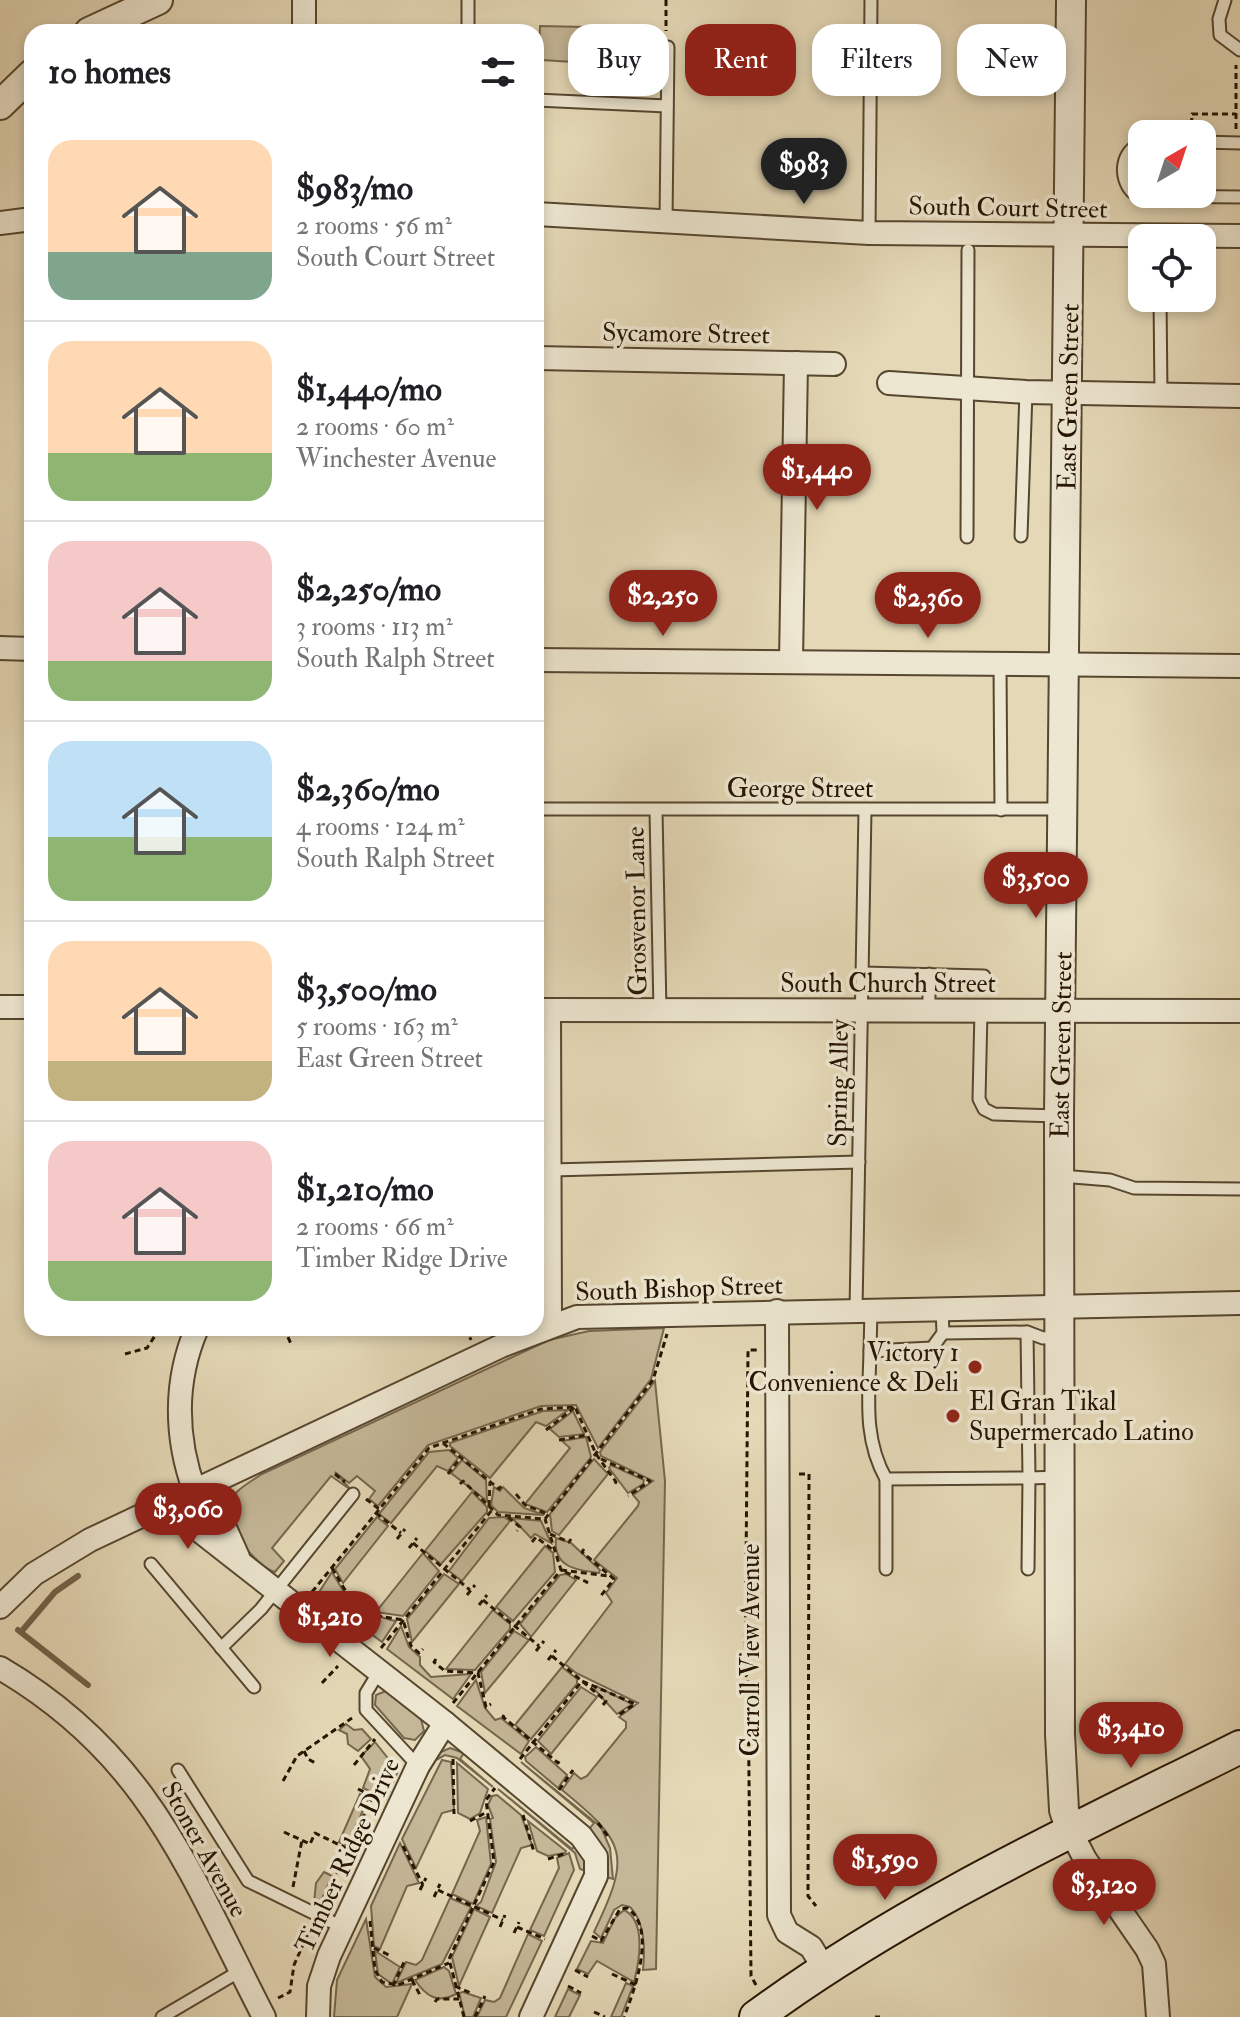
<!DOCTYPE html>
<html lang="en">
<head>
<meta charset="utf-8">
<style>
  :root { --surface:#fff; --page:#f6f6f6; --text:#202124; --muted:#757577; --line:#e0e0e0; --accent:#8f2418 }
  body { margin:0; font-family:"IM FELL Double Pica",serif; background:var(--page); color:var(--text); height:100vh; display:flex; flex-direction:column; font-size:30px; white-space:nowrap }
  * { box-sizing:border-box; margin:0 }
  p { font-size:26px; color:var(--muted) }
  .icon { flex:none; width:44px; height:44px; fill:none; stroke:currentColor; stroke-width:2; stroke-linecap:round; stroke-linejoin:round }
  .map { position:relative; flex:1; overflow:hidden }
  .sheet { position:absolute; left:24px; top:24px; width:520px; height:1312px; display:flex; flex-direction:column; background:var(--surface); border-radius:24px; box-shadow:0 4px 12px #0003 }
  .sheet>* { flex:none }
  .guide { position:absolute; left:568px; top:24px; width:552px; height:72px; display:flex; gap:16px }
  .needle { width:52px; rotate:39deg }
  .fabs { position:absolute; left:1128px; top:120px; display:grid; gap:16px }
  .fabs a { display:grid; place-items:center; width:88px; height:88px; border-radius:16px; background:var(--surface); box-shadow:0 4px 12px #0003; font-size:40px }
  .price { position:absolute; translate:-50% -68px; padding:0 18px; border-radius:28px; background:var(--accent); color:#fff; font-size:26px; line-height:52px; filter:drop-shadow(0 2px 4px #0008) }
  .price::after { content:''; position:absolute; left:50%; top:48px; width:24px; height:18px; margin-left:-12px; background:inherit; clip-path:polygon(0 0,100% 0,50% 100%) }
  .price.selected { background:#222; color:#fff }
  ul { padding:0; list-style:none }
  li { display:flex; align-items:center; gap:24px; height:200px; padding:0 24px }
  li+li { border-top:2px solid var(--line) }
  li span { display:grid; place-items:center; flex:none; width:224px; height:160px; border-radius:24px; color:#555 }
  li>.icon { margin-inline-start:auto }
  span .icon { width:96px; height:96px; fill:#fffc; stroke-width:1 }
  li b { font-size:34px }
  h2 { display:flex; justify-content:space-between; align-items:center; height:96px; padding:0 24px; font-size:34px }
  .tag { padding:0 28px; border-radius:24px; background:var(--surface); box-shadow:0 4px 12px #0003; font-size:28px; line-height:72px }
  .tag.selected { background:var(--accent); color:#fff }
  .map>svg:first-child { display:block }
  .green { fill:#c4b797; stroke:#75664c; stroke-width:2 }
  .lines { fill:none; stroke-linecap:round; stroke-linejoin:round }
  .stream { stroke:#716249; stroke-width:6 }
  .service-casing { stroke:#56462f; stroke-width:15 }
  .minor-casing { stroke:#56462f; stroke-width:26 }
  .tertiary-casing { stroke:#56462f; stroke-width:32 }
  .secondary-casing { stroke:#261502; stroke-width:36 }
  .path { stroke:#261502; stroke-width:3; stroke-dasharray:6 4; stroke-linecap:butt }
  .service { stroke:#ede6d0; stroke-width:11 }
  .minor { stroke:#ede6d0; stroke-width:22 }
  .tertiary { stroke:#ede6d0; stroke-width:28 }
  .secondary { stroke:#ede6d0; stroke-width:32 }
  .poi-dot { fill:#8f2418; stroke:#ede6d0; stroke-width:3 }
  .labels { text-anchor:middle; stroke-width:7; stroke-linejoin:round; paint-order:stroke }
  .street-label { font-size:26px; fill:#261502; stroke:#ede6d0 }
  .poi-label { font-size:26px; fill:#261502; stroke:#ede6d0; text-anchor:end }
</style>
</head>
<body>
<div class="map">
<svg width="1240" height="2017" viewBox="0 0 1240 2017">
  <rect width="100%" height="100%" fill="#e4d8b6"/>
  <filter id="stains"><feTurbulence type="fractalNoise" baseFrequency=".0025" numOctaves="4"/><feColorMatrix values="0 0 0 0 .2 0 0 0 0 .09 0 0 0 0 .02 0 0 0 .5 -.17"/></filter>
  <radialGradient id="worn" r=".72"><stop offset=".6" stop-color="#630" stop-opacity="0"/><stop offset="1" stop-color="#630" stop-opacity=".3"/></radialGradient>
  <g class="green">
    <polygon points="540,26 633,28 634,62 621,65 542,60 539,57"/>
    <path d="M664,1328L651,1379L598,1448L576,1405L541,1406L428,1445L378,1506L369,1499L375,1491L357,1476L349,1483L335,1472L351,1490L331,1476L272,1548L284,1561L275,1572C256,1566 221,1524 229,1503C234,1490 252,1481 262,1474L549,1340L589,1331Z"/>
    <path d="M655,1381L665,1481L656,1969L643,1970C645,1950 645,1922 630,1907L622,1905L614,1910L601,1938L594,1932C631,1855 627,1843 562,1790L574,1773L581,1779L587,1776L626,1728V1722L619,1717L638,1703L576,1673L565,1664L612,1602L606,1593L617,1578L594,1560L638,1506L639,1502L633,1495L653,1481L601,1456L600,1452Z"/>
    <polygon points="568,1410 546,1426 536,1422 490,1478 450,1446 450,1443 543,1411"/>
    <polygon points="573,1411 584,1434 559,1437 550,1429"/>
    <polygon points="586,1437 591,1457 547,1512 525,1504 570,1448 562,1441"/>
    <polygon points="449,1450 458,1458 448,1471 437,1466 391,1523 379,1514 429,1452"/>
    <polygon points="594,1459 608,1474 559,1535 552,1531 550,1514"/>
    <polygon points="462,1460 486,1480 487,1501 451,1473"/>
    <polygon points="611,1465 644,1480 643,1484 628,1493 609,1468"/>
    <polygon points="494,1487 500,1491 503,1487 524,1508 544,1515 498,1512 491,1505"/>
    <polygon points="472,1492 487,1507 487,1512 441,1564 425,1551"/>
    <polygon points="377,1517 388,1526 343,1583 335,1569"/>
    <polygon points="504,1517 510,1521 462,1581 449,1571 489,1518"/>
    <polygon points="512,1518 541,1521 551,1543 535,1534 531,1538"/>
    <path d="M556,1538L571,1543L600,1570L599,1573C575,1570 553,1567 556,1538Z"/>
    <polygon points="545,1546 553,1553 555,1572 513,1621 496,1607"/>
    <polygon points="423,1553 439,1571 403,1616 376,1612"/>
    <path d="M332,1572L351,1604C368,1608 377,1619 396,1621L382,1642L318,1594Z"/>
    <polygon points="444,1574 459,1584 412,1642 407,1619"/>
    <polygon points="566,1574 576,1580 531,1637 520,1624 560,1575"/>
    <polygon points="493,1610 510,1624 510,1629 475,1670 446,1669"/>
    <polygon points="401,1626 409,1647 420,1657 420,1665 431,1677 471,1674 453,1699 387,1649"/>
    <polygon points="514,1631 529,1640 485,1693 481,1672"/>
    <polygon points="562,1667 577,1679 577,1684 531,1739 515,1725"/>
    <polygon points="476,1680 485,1708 495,1720 501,1718 529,1741 521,1754 457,1706"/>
    <polygon points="596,1686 632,1704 617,1714 594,1689"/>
    <polygon points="581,1687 597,1697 551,1754 538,1741"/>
    <polygon points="386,1691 421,1719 424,1731 415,1740 404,1738 375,1705 376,1695"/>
    <polygon points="346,1724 354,1730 362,1729 371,1739 358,1751 348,1744 347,1734 339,1730"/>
    <polygon points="375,1742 398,1771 386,1799 363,1788 370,1769 361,1756"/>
    <polygon points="536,1747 567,1775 558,1788 526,1761 525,1757"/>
    <polygon points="450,1748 464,1753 460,1759 493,1787 457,1758 445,1755 434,1761 420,1788 436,1754"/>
    <polygon points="442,1760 451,1762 454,1810 442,1813 416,1868 402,1839"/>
    <polygon points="521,1762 601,1827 610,1848 613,1879 606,1877 607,1858 590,1828 594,1823"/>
    <polygon points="457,1763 488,1789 480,1813 470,1819 458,1813"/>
    <polygon points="498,1789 572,1849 577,1844 585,1857 586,1871 580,1869 575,1853"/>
    <polygon points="360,1794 369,1797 347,1846 339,1842"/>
    <polygon points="497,1795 521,1815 532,1845 521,1848 492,1913 476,1906 481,1902 496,1862 490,1819 493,1818 488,1805 492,1796"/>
    <polygon points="486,1817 491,1864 473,1904 452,1894 480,1831 477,1820"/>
    <polygon points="528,1821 566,1851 565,1853 548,1856 537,1851"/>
    <polygon points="400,1843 419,1883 407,1886 380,1949 374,1946 371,1906"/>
    <polygon points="569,1853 574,1870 544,1936 530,1930 559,1868 557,1858"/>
    <polygon points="324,1872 332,1876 320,1903 314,1903 316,1883"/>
    <polygon points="450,1898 471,1907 442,1964 396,1983 406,1962 416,1965 422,1960"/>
    <polygon points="474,1909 490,1917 459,1986 452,1957"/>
    <path d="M624,1910C647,1921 639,1963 634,1982L597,1961L588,1974L577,1969L591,1941L603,1943L615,1918Z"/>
    <polygon points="366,1919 375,1977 386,1987 412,1984 397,2017 334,2017 337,1980"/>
    <polygon points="528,1934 542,1941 506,2017 477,2017 485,2000 494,2002 500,1998"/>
    <polygon points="375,1951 400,1967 392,1984 378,1974"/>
    <path d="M444,1967L449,1971L456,1994C437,2004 426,1996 415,1980Z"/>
    <polygon points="626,1983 633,1986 621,2017 611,2017"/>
    <polygon points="568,1989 580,1995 569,2017 555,2017"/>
    <polygon points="463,1992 481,1998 473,2017 465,2017 459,1993"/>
  </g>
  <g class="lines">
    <g class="stream">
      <polyline points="18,1630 88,1685"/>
      <polyline points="21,1632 55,1592 78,1576"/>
    </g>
    <g class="service-casing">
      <g id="service">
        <polyline points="1225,0 1219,19 1220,35 1240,50"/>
        <polyline points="468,32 468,0"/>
        <polyline points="536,100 667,106"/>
        <polyline points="1202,142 1240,143"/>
        <path d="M1142,143C1121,150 1118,177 1132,192L1147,196L1240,197"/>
        <polyline points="666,221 668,47"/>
        <polyline points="869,233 871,0"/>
        <polyline points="1160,298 1161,394"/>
        <polyline points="1021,536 1026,392"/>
        <polyline points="967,537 968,250"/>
        <polyline points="1000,664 1001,810"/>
        <polyline points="536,809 1063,809"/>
        <polyline points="656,811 660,1011"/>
        <polyline points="863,973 984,976"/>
        <polyline points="929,1011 929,974"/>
        <polyline points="981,1011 979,1099 984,1109 994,1114 1059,1116"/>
        <polyline points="551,1170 859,1162"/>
        <polyline points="1061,1176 1110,1180 1134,1188 1240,1189"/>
        <polyline points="856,1310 865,810"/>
        <polyline points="871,1310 870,1351 932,1348 943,1333 942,1309"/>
        <polyline points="1027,1332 1029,1478 1059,1477"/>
        <polyline points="943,1333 1027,1332 1043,1338 1057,1337"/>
        <path d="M870,1351C869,1397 863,1438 886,1479L1029,1478L1028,1569"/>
        <polyline points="151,1564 254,1687"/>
        <polyline points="886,1569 886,1479"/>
        <polyline points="221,1648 261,1609 353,1494"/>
        <polyline points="380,1670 366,1693 366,1710 418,1766"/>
        <polyline points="178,1770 248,1881 342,1927"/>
        <polyline points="162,2017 240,1971"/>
      </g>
    </g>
    <g class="minor-casing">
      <g id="minor">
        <polyline points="304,32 304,0"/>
        <polyline points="536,214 869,233 1240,236"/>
        <polyline points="0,223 32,219"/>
        <polyline points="536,358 834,364"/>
        <polyline points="889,383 1026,392 1240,396"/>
        <polyline points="0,648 32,649"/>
        <polyline points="536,660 1240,666"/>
        <polyline points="791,661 796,363"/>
        <polyline points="0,1007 32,1007"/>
        <polyline points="536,1010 1240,1011"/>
        <polyline points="549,1010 550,1324"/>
        <polyline points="777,1311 779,1915 787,1932 811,1947 825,1970"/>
        <polyline points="206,1486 238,1557"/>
        <path d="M195,1492C175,1438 174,1381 197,1328"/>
        <polyline points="176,1501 196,1528 445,1723"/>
        <polyline points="0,1607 34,1574 90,1540 501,1346 577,1317 1240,1303"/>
        <path d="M0,1668C149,1755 189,1872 264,2017"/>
        <polyline points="1071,1832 1085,1859 1147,1949 1154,1964 1158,2017"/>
        <polyline points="318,2017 319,1986 329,1956 418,1766 445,1723 581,1836 596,1857 596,1876 531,2017"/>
      </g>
    </g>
    <g class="tertiary-casing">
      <g id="tertiary">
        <polyline points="89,32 158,0"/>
        <polyline points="0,105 32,74"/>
        <polyline points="1071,1832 1064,1810 1060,1734 1059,1116 1071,0"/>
      </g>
    </g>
    <g class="secondary-casing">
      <path id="secondary" d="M756,2017C904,1908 1076,1829 1240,1747"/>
    </g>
    <g class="path">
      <polyline points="666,0 666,31"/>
      <polyline points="635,76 651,90"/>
      <polyline points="1236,129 1236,65"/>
      <polyline points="1191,134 1192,114 1236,114"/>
      <polyline points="217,1328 236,1333 273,1328"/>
      <polyline points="284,1328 291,1344"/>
      <polyline points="466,1328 471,1340"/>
      <polyline points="125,1354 147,1348 160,1328"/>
      <polyline points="546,1430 575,1407"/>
      <polyline points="559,1440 587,1435"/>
      <polyline points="443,1443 499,1489 503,1484"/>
      <polyline points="601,1459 650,1481 628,1496"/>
      <polyline points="335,1474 345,1482"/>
      <polyline points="448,1474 461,1457"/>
      <polyline points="799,1474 809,1474 808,1896 816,1906"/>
      <polyline points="460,1484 463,1481 498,1515 545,1519 653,1380 667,1334"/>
      <polyline points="516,1494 525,1505 547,1514"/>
      <polyline points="366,1499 379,1509"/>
      <polyline points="489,1506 490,1482"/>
      <polyline points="376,1513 401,1533"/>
      <polyline points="508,1517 520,1527 517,1531"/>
      <polyline points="550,1534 569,1542 571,1539"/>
      <polyline points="397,1539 405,1529"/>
      <polyline points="532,1542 536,1537 553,1550"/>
      <polyline points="413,1543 470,1590"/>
      <polyline points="409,1548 417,1538"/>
      <polyline points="584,1549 582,1552 614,1579 600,1597"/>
      <polyline points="332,1568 348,1595 353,1592"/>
      <polyline points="561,1570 608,1576"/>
      <polyline points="565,1572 587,1582 585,1585"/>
      <polyline points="312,1592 429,1448 443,1443 541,1409 575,1407 596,1454 616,1482 614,1485"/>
      <polyline points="467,1595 475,1585"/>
      <polyline points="483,1600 539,1646"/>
      <polyline points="365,1602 363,1604 378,1616 403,1620 411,1646 419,1653 423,1649"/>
      <polyline points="479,1605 487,1595"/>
      <polyline points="381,1648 492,1510"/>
      <polyline points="536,1651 544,1641"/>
      <polyline points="552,1656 606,1701 603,1705"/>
      <polyline points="436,1659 434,1662 445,1671 478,1673 486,1707 491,1704"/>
      <polyline points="548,1660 556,1650"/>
      <polyline points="322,1683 338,1666"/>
      <polyline points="453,1703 561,1570 545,1519"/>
      <polyline points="504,1715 503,1717 558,1763 560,1760"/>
      <polyline points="304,1751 308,1759 317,1764"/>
      <polyline points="453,1759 454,1814"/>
      <polyline points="520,1759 582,1681 635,1704 617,1716"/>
      <polyline points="354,1765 375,1739"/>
      <polyline points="283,1781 297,1756 352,1718"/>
      <polyline points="358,1789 373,1796"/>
      <polyline points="559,1790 573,1770"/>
      <polyline points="523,1815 534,1852"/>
      <polyline points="470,1821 487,1812"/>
      <polyline points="598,1823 610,1839"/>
      <polyline points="284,1832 310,1844 315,1833 348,1849"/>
      <polyline points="403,1846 423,1885"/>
      <polyline points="548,1859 567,1853"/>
      <polyline points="293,1887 302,1840"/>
      <polyline points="420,1890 426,1878"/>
      <polyline points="438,1890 503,1920"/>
      <polyline points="434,1897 440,1884"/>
      <polyline points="324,1901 373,1796 380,1800"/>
      <polyline points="370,1921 375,1970 382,1982 398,1985 449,1963"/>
      <polyline points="500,1927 505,1915"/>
      <polyline points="517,1927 545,1939"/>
      <polyline points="514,1933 519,1922"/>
      <path d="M592,1936L601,1941L620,1909L627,1908C658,1928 634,1991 624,2017"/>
      <polyline points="374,1948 389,1955 390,1953"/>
      <polyline points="575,1970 588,1977"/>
      <polyline points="612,1974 636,1985"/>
      <polyline points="412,1980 420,1995"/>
      <polyline points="756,1985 751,1976 748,1678 745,1674 748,1350 758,1350"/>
      <polyline points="393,1986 405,1960"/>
      <polyline points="455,1986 468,1992 470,1989"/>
      <polyline points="568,1986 581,1993"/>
      <polyline points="278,1998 290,1992 294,1965 310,1929"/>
      <polyline points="435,2002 437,1999 459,1999"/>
      <polyline points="594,2012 605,2017"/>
      <polyline points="464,2017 449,1959 494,1862 486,1800 495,1788"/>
      <polyline points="475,2017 485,1996"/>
      <polyline points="875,2017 880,2017"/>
    </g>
    <use href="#service" class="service"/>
    <use href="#minor" class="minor"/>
    <use href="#tertiary" class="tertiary"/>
    <use href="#secondary" class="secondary"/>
  </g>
  <g class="poi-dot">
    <circle cx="975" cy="1367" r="8"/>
    <circle cx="953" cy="1416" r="8"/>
  </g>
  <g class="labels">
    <g class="street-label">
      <text transform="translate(1008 207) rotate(1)" y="9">South Court Street</text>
      <text transform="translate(686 333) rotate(1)" y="9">Sycamore Street</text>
      <text transform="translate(1068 397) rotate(-89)" y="9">East Green Street</text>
      <text x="800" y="797">George Street</text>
      <text transform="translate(636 911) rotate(-91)" y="9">Grosvenor Lane</text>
      <text x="888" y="992">South Church Street</text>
      <text transform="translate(1061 1045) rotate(-89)" y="9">East Green Street</text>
      <text transform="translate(838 1083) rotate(-89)" y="9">Spring Alley</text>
      <text transform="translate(679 1288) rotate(-2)" y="9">South Bishop Street</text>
      <text transform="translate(750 1650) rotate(-90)" y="9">Carroll View Avenue</text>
      <text transform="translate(205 1849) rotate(61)" y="9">Stoner Avenue</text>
      <text transform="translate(347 1855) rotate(-65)" y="9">Timber Ridge Drive</text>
    </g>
    <g class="poi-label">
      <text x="959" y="1361">Victory 1<tspan x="959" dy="30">Convenience &amp; Deli</tspan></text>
      <text x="969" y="1410" text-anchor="start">El Gran Tikal<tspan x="969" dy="30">Supermercado Latino</tspan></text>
    </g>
  </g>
  <rect width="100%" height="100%" filter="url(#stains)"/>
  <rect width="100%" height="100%" fill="url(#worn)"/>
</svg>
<div class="fabs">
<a><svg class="needle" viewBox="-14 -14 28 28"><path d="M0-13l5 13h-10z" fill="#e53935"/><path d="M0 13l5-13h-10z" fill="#757577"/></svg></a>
<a><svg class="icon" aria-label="locate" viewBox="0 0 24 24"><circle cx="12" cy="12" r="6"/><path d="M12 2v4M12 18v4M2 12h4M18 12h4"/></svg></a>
</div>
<b class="price selected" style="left:804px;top:206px">$983</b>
<b class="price" style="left:817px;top:512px">$1,440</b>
<b class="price" style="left:663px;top:638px">$2,250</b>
<b class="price" style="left:928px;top:640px">$2,360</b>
<b class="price" style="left:1036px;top:920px">$3,500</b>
<b class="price" style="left:188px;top:1551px">$3,060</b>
<b class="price" style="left:330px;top:1659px">$1,210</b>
<b class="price" style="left:1131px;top:1770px">$3,410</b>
<b class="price" style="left:885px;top:1902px">$1,590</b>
<b class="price" style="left:1104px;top:1927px">$3,120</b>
<div class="guide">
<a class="tag">Buy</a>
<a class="tag selected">Rent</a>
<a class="tag">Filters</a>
<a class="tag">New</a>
</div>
<section class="sheet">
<h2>10 homes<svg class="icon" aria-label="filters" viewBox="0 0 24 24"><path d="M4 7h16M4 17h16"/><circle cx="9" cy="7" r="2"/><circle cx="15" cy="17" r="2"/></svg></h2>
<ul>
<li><span style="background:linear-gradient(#ffd9b3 70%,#7fa58c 0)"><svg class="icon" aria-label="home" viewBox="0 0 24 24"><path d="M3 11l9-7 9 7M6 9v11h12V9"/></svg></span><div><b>$983/mo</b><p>2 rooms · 56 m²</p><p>South Court Street</p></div></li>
<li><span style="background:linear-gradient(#ffd9b3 70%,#8fb573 0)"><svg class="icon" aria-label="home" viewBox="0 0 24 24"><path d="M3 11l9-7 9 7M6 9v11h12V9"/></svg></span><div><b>$1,440/mo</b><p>2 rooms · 60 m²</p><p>Winchester Avenue</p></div></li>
<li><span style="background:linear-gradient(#f6c9c9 75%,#8fb573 0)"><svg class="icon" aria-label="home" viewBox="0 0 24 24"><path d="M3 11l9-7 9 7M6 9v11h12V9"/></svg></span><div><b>$2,250/mo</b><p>3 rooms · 113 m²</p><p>South Ralph Street</p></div></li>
<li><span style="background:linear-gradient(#bfe0f5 60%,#8fb573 0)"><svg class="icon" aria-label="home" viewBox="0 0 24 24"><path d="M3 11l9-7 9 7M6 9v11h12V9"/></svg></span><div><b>$2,360/mo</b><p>4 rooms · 124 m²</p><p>South Ralph Street</p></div></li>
<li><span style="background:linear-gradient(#ffd9b3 75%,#c2b280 0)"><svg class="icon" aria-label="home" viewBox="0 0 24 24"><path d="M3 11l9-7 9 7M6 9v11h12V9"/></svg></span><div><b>$3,500/mo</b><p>5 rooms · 163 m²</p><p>East Green Street</p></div></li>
<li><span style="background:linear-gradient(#f6c9c9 75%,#8fb573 0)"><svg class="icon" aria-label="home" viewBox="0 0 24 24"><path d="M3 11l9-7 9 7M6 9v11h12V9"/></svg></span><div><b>$1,210/mo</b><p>2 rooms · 66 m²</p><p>Timber Ridge Drive</p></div></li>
</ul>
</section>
</div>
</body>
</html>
